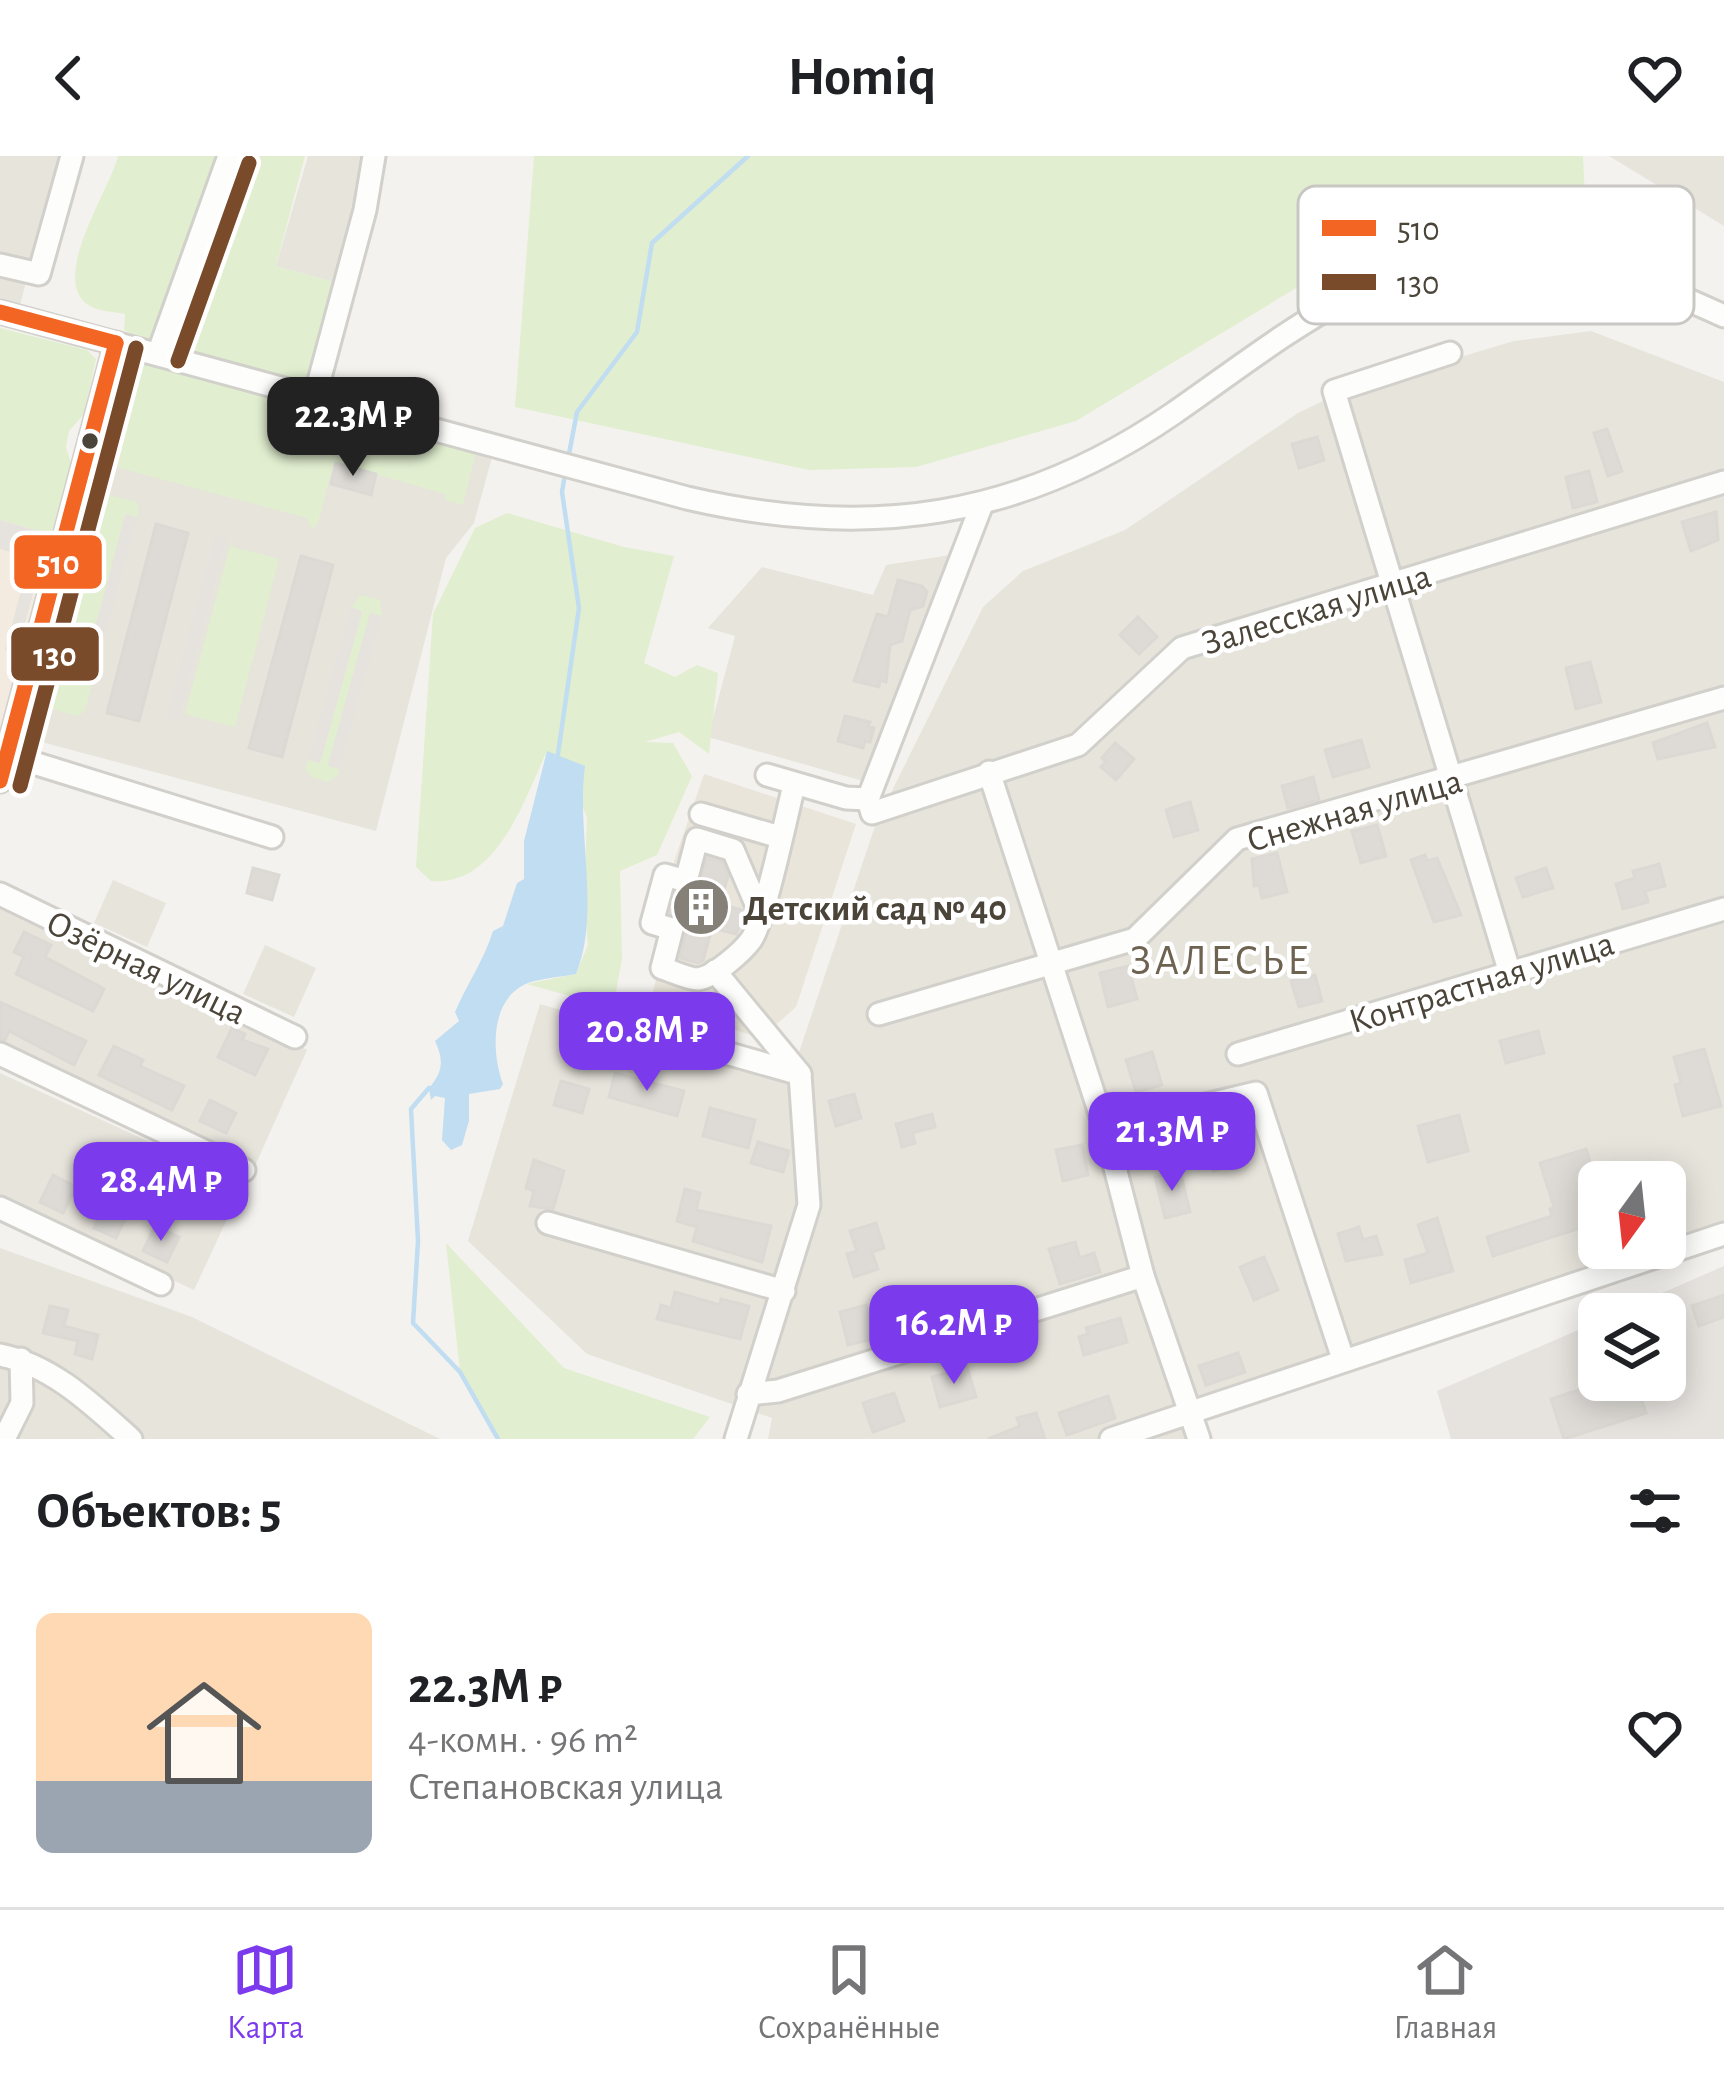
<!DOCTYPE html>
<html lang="ru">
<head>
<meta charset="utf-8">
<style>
  :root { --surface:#fff; --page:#f2f2f2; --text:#202124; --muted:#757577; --line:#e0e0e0; --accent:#7c3aed }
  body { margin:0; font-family:"Alegreya Sans",sans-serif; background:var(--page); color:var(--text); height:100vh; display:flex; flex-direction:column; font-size:45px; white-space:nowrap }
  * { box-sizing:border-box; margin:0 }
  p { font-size:39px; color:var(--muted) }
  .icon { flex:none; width:66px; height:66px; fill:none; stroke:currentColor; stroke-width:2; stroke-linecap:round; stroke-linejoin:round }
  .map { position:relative; height:1283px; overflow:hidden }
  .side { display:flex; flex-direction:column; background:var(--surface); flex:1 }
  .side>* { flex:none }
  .needle { width:78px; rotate:195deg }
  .controls { position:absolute; left:1578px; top:1005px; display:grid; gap:24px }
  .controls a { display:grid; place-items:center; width:108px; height:108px; border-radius:18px; background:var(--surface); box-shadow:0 6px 30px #0003; font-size:60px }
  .price { position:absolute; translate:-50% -102px; padding:0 27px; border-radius:24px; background:var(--accent); color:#fff; font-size:39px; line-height:78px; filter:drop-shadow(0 3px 6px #0008) }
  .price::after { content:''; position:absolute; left:50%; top:72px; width:36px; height:27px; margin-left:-18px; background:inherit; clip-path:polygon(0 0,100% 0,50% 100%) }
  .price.on { background:#222; color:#fff }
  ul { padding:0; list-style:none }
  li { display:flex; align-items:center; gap:36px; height:300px; padding:0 36px }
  li span { display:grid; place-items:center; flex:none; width:336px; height:240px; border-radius:18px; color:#555 }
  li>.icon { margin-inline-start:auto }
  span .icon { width:144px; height:144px; fill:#fffc; stroke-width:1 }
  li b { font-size:51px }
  h2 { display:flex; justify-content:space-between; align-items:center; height:144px; padding:0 36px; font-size:51px }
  header { display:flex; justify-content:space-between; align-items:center; height:156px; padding:0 36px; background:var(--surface); font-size:54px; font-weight:700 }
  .tab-bar { display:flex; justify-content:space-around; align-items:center; height:168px; border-top:3px solid var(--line); background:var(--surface); font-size:33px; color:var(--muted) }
  .tab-bar a { display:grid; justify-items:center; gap:6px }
  .tab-bar .on { color:var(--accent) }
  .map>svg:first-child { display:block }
  .residential { fill:#e7e4dc }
  .commercial { fill:#f3ebdf }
  .industrial { fill:#e6e2de }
  .education { fill:#eae5da }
  .green { fill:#e1eecf }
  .parking { fill:#e6e3df }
  .water { fill:#c0ddf1 }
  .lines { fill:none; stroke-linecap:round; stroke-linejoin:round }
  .stream { stroke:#c0ddf1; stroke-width:4.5 }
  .building { fill:#dedbd6; stroke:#dcd9d4; stroke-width:3 }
  .minor-casing { stroke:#d2d0cb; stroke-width:27 }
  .minor { stroke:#fdfdfc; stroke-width:21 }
  .bus-1-casing { stroke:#fff; stroke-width:24 }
  .bus-2-casing { stroke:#fff; stroke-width:24 }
  .bus-1 { stroke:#f26522; stroke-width:15 }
  .bus-2 { stroke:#7a4b2a; stroke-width:15 }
  .bus-dot { fill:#4b4439; stroke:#fff; stroke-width:4.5 }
  .labels { text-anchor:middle; stroke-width:9; stroke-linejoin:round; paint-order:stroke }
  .street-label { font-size:36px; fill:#4b4439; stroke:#fff }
  .poi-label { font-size:36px; font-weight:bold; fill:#4b4439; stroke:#fff; text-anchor:start }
  .quarter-label { font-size:42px; letter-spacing:3px; fill:#6e6250; stroke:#fff }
  .key { fill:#fff; stroke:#c9c7c4; stroke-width:3 }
  .key-label { font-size:33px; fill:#4b4439 }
  .line-badge { stroke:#fff; stroke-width:4.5 }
  .badge-label { font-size:33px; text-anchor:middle; font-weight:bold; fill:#fff }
</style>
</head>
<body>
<header><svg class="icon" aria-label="back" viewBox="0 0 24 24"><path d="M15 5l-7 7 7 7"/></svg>Homiq<svg class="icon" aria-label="heart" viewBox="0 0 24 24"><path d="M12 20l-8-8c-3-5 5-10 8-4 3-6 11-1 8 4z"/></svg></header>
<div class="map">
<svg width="1724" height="1283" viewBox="0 0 1724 1283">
  <rect width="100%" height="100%" fill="#f4f2ee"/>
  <g class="residential">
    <polygon points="0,0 59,0 19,153 0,148"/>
    <polygon points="308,0 367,0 337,127 276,110"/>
    <polygon points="1609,0 1724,0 1724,70"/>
    <polygon points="1591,175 1724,226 1724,1067 1665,1088 1665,1026 1599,1026 1599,1092 1654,1092 1200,1246 1203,1283 768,1283 772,1262 587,1198 468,1085 540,848 791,920 876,667 983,451 1023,415 1125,374 1298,257 1340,237 1514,185"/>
    <polygon points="132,202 494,294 474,367 446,402 376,675 19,580 57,435 68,417 72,379 117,217"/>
    <polygon points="950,399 863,625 708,581 735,480 708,472 762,411 873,439 886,409"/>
    <polygon points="113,724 166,747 147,791 94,767"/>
    <polygon points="0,743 307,894 254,1012 0,889"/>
    <polygon points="265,789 316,812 294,861 243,838"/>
    <polygon points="0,917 243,1029 194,1134 0,1044"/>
    <polygon points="0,1092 192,1161 440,1283 0,1283"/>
  </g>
  <polygon class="commercial" points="0,364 60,380 0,607"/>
  <polygon class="industrial" points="1724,1110 1724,1283 1451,1283 1437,1235 1599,1165 1599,1224 1665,1224 1665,1158 1614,1158"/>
  <polygon class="education" points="704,618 856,668 796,851 761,882 650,848 665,787 653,767"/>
  <g class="green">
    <path d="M118,0H305L276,110L341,128L309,227L136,180L124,174L125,158C114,156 97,155 88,149C49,122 110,34 118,0Z"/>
    <polygon points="534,0 1583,0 1586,62 1441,46 1393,57 1331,111 1076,265 916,311 809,314 515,251"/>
    <polygon points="0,172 87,194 96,203 84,258 69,275 66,291 71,307 51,379 0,364"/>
    <polygon points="140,207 476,296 463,349 445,344 445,338 334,306 318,367 312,374 307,362 112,310 108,317 100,319 96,314 121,218"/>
    <path d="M98,336L136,346L139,351L137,361L125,359L85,509L96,513L85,555L78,560L39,550L35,541C43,508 48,471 61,439C65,430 72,424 75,414C83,391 73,348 98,336Z"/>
    <path d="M507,357L624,391L674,400L644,507L675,521L697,509L718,517L709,598L679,576L645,586L673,587L692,620L657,699L620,715L622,803L613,852L527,828L576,818L588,789L584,742L587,662L580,643L547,595C524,644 497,731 431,725L416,711L433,458L475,372Z"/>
    <polygon points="230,390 279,403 235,571 185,558"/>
    <polygon points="361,439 380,444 382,460 370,458 328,609 339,613 338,619 328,626 312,621 306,614 308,604 320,607 362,456 351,451"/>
    <polygon points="446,1087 564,1212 710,1261 693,1283 498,1283 460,1216"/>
  </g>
  <g class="parking">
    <polygon points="126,358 137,361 96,513 85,510"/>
    <polygon points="0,364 49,378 17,497 5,494 30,402 0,393"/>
    <polygon points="215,380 227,383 178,566 166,563"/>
    <polygon points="351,451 362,455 320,607 308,604"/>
    <polygon points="370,457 382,460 339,613 328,610"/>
  </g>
  <path class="water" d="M547,595L585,610C576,674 601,758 576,818C561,821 543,822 528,827C490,842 491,896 503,928L500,933L469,938V965L462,989L451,994L442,984L445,942L435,940L431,944L429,932C443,916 444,904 435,885L459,865L455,856C467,828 484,804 493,775L503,770L517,727L524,723V685Z"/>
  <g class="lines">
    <g class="stream">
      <polyline points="569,298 577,256 637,176 652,87 748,0"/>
      <polyline points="558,598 579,452 562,336 564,324"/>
      <polyline points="429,932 411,953 418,1085 413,1167 460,1216 498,1283"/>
    </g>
  </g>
  <g class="building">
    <polygon points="1607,273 1622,315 1608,320 1594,277"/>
    <polygon points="1317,281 1324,304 1299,312 1292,288"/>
    <polygon points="336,307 376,318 371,339 331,328"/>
    <polygon points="1589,315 1597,346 1573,352 1566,321"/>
    <polygon points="1716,356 1718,384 1691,395 1682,366"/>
    <polygon points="156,368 188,377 139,565 107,557"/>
    <polygon points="301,400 333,409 282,601 249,592"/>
    <polygon points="898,424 922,430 927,436 923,450 910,454 902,485 890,489 886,526 880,524 879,531 854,525 877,458 888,461"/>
    <polygon points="1138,461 1157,481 1139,498 1120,479"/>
    <polygon points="1590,506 1601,546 1576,553 1566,512"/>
    <polygon points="845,560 870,566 868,571 874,572 870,586 865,585 863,592 838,585"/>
    <polygon points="1707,567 1715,591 1658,603 1653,587"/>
    <polygon points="1361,584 1369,611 1333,621 1325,594"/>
    <polygon points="1115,587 1134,603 1116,624 1101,611 1106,606 1102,602"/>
    <polygon points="1313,621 1319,644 1288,652 1282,630"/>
    <polygon points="1190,646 1198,674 1174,681 1166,654"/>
    <polygon points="1377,669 1386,700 1361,707 1352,675"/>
    <polygon points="1277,697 1287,736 1262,742 1259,729 1254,730 1252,703"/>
    <polygon points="1425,699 1427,705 1437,702 1461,759 1434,766 1411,704"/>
    <polygon points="707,702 722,706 728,720 720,748 742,754 745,759 736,778 712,772 703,805 698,807 680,802 689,765 670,757 676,738 689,740 697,735"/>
    <polygon points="1659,708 1665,730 1645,735 1648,746 1623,753 1616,728 1635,722 1633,715"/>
    <polygon points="253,712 279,719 272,744 247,737"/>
    <polygon points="1546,712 1553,732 1523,741 1516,722"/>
    <polygon points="24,776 51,789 45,801 104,833 93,855 16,818 24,801 14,796"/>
    <polygon points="1128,810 1137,843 1108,851 1100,817"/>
    <polygon points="1315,819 1322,845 1299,851 1291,825"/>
    <polygon points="0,846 86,885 74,909 9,875 5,884 0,883"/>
    <polygon points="232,872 245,878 242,884 268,893 255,919 218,901"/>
    <polygon points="1538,875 1544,897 1506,907 1500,885"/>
    <polygon points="114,890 143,904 140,910 184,930 172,954 99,919"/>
    <polygon points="1704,893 1721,950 1683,960 1675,929 1681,927 1674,901"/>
    <polygon points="1152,896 1162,929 1136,936 1126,904"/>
    <polygon points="615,917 684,935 677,960 609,941"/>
    <polygon points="561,925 589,933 582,957 554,949"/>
    <polygon points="854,938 861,962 836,970 829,945"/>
    <polygon points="210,944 236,957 226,977 200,965"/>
    <polygon points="710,952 755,964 748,992 703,980"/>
    <polygon points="932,958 935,971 912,977 915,987 902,991 896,968"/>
    <polygon points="1459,959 1468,995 1428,1006 1418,970"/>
    <polygon points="1215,963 1221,984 1231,981 1239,1008 1213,1015 1211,1009 1201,1011 1192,969"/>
    <polygon points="758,986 789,995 783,1016 751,1007"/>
    <polygon points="1082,989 1088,1019 1063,1025 1056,994"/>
    <polygon points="1586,993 1599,1034 1599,1066 1493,1100 1487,1081 1552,1060 1550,1053 1554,1051 1540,1007"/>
    <polygon points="534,1004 564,1015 553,1053 530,1050 534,1035 526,1032"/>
    <polygon points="178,1011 208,1023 199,1046 169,1035"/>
    <polygon points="1180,1015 1190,1056 1165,1062 1155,1021"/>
    <polygon points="53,1019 76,1031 63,1057 40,1046"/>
    <polygon points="685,1033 700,1037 696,1054 771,1070 762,1106 693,1085 697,1071 677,1065"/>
    <polygon points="106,1046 128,1057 116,1082 94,1072"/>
    <polygon points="1437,1062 1453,1115 1411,1127 1405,1104 1428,1097 1418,1069"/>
    <polygon points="876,1067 884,1092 872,1096 878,1113 854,1121 847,1098 857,1095 850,1075"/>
    <polygon points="155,1070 179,1081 167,1106 143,1095"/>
    <polygon points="1359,1071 1363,1084 1376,1080 1382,1098 1346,1105 1338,1078"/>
    <polygon points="1075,1086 1080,1102 1094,1097 1100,1116 1060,1128 1049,1093"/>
    <polygon points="1264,1101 1278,1134 1254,1144 1240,1111"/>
    <polygon points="675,1136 720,1149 721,1143 749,1150 740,1183 657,1163 661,1149 671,1152"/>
    <polygon points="1724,1139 1724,1161 1699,1170 1692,1150"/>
    <polygon points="866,1149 874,1183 848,1189 840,1156"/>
    <polygon points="50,1150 68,1154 64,1170 98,1179 92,1203 75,1198 78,1185 43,1177"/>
    <polygon points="1120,1162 1127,1186 1084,1199 1079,1181 1088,1178 1086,1172"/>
    <polygon points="1238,1197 1245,1216 1206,1229 1199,1210"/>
    <polygon points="967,1211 976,1241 940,1251 932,1221"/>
    <polygon points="1609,1224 1635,1224 1646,1257 1564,1283 1551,1243"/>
    <polygon points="894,1237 904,1265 873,1276 863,1247"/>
    <polygon points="1108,1240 1115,1262 1067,1279 1059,1257"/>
    <polygon points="1036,1257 1045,1283 988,1283 1020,1270 1017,1262"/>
  </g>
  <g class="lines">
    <g class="minor-casing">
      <g id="minor">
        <polyline points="0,109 39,118 72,0"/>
        <path d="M0,156L687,342C868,384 1020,363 1174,257C1274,188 1378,98 1506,96C1581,95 1658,130 1724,160"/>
        <polyline points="1450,197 1334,235 1509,814"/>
        <polyline points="158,198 229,0"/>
        <polyline points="315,240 365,54 374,0"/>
        <polyline points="8,599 272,681"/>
        <polyline points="989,616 1105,973 1143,1120 1199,1283"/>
        <polyline points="767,619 846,642 868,643 982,348"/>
        <polyline points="0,625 116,187"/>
        <polyline points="868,643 872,657 1078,589 1182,492 1724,326"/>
        <polyline points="701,658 780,681"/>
        <polyline points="0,738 295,881"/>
        <path d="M760,757L733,694L697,683L686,725L665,719L652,767L672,773L662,812C672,815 688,823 698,823C714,821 742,796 751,784C764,767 787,657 794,629"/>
        <polyline points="715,815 800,918 809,1049 736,1283"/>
        <polyline points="575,854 800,918"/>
        <polyline points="879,858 1135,783 1237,683 1724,542"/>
        <polyline points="0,898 244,1014"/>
        <polyline points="1238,898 1724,753"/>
        <polyline points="1105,973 1256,937 1343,1203"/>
        <polyline points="0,1052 161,1128"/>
        <polyline points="548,1067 784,1135"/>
        <path d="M0,1199C52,1209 93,1249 131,1283"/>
        <polyline points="748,1238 778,1235 1143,1120"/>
        <polyline points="4,1283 22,1247 21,1203"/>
        <polyline points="1111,1283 1724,1078"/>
      </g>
    </g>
    <use href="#minor" class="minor"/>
    <g class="bus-1-casing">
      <g id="bus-1">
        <polyline points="0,156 116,187"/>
        <polyline points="0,625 116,187"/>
      </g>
    </g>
    <g class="bus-2-casing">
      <g id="bus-2">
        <polyline points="178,205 249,7"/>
        <polyline points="20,630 136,192"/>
      </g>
    </g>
    <use href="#bus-1" class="bus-1"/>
    <use href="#bus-2" class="bus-2"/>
  </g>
  <defs>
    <g id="building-disc" transform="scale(3)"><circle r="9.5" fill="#868178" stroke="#fff"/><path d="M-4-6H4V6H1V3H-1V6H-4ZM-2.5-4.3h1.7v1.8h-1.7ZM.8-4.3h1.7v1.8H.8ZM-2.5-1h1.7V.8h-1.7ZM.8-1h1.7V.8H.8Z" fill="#fff"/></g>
  </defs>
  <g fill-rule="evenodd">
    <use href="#building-disc" x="701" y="751"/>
  </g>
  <circle class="bus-dot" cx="90" cy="285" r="10"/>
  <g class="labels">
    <g class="street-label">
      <text transform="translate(1316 452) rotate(-17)" y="13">Залесская улица</text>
      <text transform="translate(1354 653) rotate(-16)" y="13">Снежная улица</text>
      <text transform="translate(147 810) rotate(26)" y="13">Озёрная улица</text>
      <text transform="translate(1481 825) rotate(-17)" y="13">Контрастная улица</text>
    </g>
    <g class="poi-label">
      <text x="743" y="764">Детский сад № 40</text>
    </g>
    <g class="quarter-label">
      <text x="1221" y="818">ЗАЛЕСЬЕ</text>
    </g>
  </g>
  <rect x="1298" y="30" width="396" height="138" rx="18" class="key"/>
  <rect x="1322" y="64" width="54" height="16" fill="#f26522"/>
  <rect x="1322" y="118" width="54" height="16" fill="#7a4b2a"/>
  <g class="key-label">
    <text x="1397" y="84">510</text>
    <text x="1397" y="138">130</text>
  </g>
  <g class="line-badge">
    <rect x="12" y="377" width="92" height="58" rx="12" fill="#f26522"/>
    <rect x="9" y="469" width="92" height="58" rx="12" fill="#7a4b2a"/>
  </g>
  <g class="badge-label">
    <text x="58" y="418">510</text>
    <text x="55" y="510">130</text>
  </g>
</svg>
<div class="controls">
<a><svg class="needle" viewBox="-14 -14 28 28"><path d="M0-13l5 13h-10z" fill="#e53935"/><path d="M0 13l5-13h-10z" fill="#757577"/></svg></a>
<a><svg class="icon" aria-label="layers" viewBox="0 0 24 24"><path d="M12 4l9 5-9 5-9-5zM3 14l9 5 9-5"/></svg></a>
</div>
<b class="price on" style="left:353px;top:323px">22.3M ₽</b>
<b class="price" style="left:647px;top:938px">20.8M ₽</b>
<b class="price" style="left:1172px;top:1038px">21.3M ₽</b>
<b class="price" style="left:161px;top:1088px">28.4M ₽</b>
<b class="price" style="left:954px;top:1231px">16.2M ₽</b>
</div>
<section class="side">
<h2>Объектов: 5<svg class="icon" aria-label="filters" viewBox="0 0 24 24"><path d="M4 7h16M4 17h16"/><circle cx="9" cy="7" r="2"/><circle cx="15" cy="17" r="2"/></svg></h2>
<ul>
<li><span style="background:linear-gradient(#ffd9b3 70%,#9aa5b1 0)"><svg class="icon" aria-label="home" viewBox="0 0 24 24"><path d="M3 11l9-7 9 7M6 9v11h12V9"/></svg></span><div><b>22.3M ₽</b><p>4-комн. · 96 m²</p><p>Степановская улица</p></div><svg class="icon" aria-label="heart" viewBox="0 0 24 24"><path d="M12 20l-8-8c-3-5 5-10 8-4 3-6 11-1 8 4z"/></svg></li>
</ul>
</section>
<nav class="tab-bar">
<a class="on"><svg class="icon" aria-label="map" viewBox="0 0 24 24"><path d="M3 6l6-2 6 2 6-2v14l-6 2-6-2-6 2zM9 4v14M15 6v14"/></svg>Карта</a>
<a><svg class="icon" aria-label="saved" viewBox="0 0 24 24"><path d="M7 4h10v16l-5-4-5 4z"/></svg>Сохранённые</a>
<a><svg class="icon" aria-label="home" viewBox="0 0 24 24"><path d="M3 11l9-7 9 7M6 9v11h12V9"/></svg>Главная</a>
</nav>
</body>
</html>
